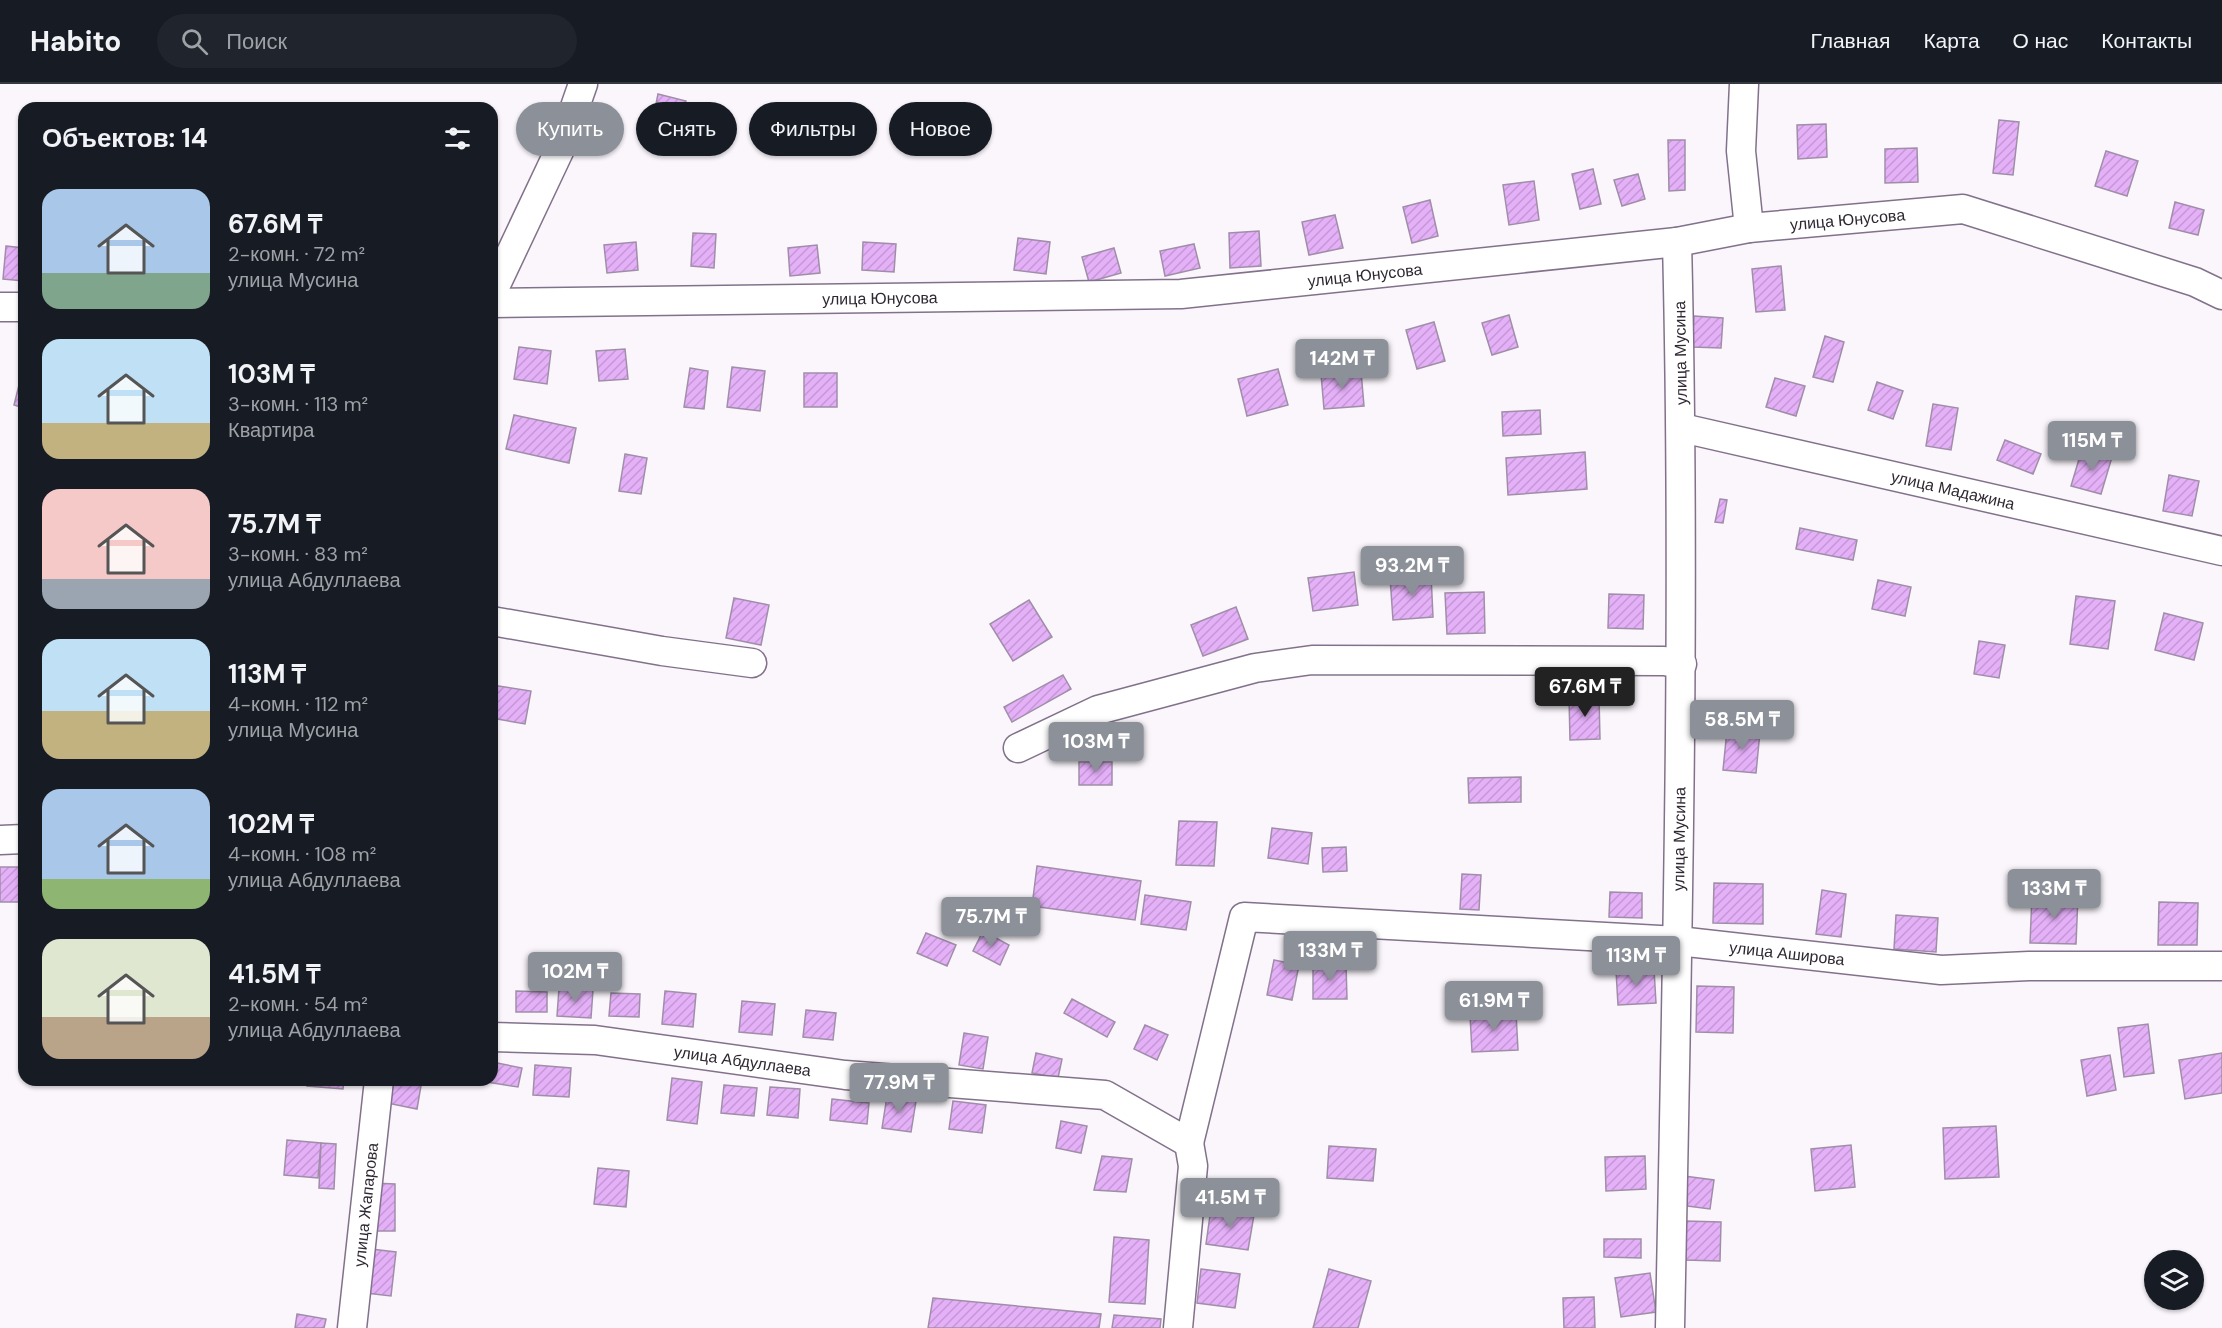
<!DOCTYPE html>
<html lang="ru">
<head>
<meta charset="utf-8">
<style>
  :root { --surface:#171b24; --page:#20242c; --text:#f1f3f6; --muted:#9ea1a6; --line:#363941; --accent:#8c9099 }
  body { margin:0; font-family:"DM Sans",sans-serif; background:var(--page); color:var(--text); height:100vh; display:flex; flex-direction:column; font-size:22px; white-space:nowrap }
  * { box-sizing:border-box; margin:0 }
  p { font-size:20px; color:var(--muted) }
  .icon { flex:none; width:33px; height:33px; fill:none; stroke:currentColor; stroke-width:2; stroke-linecap:round; stroke-linejoin:round }
  .map { position:relative; flex:1; overflow:hidden }
  .details { position:absolute; left:18px; top:18px; width:480px; height:984px; display:flex; flex-direction:column; background:var(--surface); border-radius:18px; box-shadow:0 2px 4px #0004 }
  .details>* { flex:none }
  .hud { position:absolute; left:516px; top:18px; width:570px; height:54px; display:flex; gap:12px }
  .fabs { position:absolute; left:2144px; top:1166px; display:grid; gap:12px }
  .fabs a { display:grid; place-items:center; width:60px; height:60px; border-radius:50%; background:var(--surface); box-shadow:0 2px 4px #0004; font-size:30px }
  .price { position:absolute; translate:-50% -51px; padding:0 14px; border-radius:6px; background:var(--accent); color:#fff; font-size:20px; line-height:39px; filter:drop-shadow(0 2px 3px #0008) }
  .price::after { content:''; position:absolute; left:50%; top:36px; width:18px; height:14px; margin-left:-9px; background:inherit; clip-path:polygon(0 0,100% 0,50% 100%) }
  .price.active { background:#222; color:#fff }
  ul { padding:0; list-style:none }
  li { display:flex; align-items:center; gap:18px; height:150px; padding:0 24px }
  li span { display:grid; place-items:center; flex:none; width:168px; height:120px; border-radius:18px; color:#555 }
  li>.icon { margin-inline-start:auto }
  span .icon { width:72px; height:72px; fill:#fffc; stroke-width:1 }
  li b { font-size:26px }
  h2 { display:flex; justify-content:space-between; align-items:center; height:72px; padding:0 24px; font-size:26px }
  .chip { padding:0 21px; border-radius:27px; background:var(--surface); box-shadow:0 2px 4px #0004; font-size:21px; line-height:54px }
  .chip.active { background:var(--accent); color:#fff }
  header { display:flex; align-items:center; gap:36px; box-sizing:border-box; height:84px; padding:0 30px; background:var(--surface); border-bottom:2px solid var(--line) }
  header strong { font-size:28px }
  nav { display:flex; gap:33px; margin-inline-start:auto; font-size:21px }
  .search { width:420px; height:54px; background:var(--page); display:flex; align-items:center; gap:15px; box-sizing:border-box; padding:0 21px; border-radius:33px; color:var(--muted); font-size:22px }
  .map>svg:first-child { display:block }
  .building { fill:url(#building-hatch); stroke:#a08ea8; stroke-width:1.5 }
  .lines { fill:none; stroke-linecap:round; stroke-linejoin:round }
  .minor-casing { stroke:#82718a; stroke-width:31 }
  .minor { stroke:#fff; stroke-width:28 }
  .labels { text-anchor:middle; stroke-width:5; stroke-linejoin:round; paint-order:stroke }
  .street-label { font-size:16px; fill:#2f2832; stroke:#fff }
</style>
</head>
<body>
<header>
<strong>Habito</strong>
<div class="search"><svg class="icon" aria-label="search" viewBox="0 0 24 24"><circle cx="10" cy="10" r="6"/><path d="M15 15l6 6"/></svg>Поиск</div>
<nav><a>Главная</a><a>Карта</a><a>О нас</a><a>Контакты</a></nav>
</header>
<div class="map">
<svg width="2222" height="1244" viewBox="0 0 2222 1244">
  <defs>
    <pattern id="building-hatch" width="6" height="6" patternUnits="userSpaceOnUse" patternTransform="scale(1.5)"><rect width="6" height="6" fill="#e4b0f8"/><path d="M-1 1l2-2M0 6l6-6M5 7l2-2" fill="none" stroke="#c497d5"/></pattern>
  </defs>
  <rect width="100%" height="100%" fill="#faf6fc"/>
  <g class="building">
    <polygon points="658,10 686,17 682,36 654,30"/>
    <polygon points="1999,36 2019,38 2013,91 1993,89"/>
    <polygon points="1826,40 1827,73 1798,75 1797,41"/>
    <polygon points="1668,56 1685,56 1685,106 1669,107"/>
    <polygon points="1917,64 1918,98 1885,99 1885,65"/>
    <polygon points="2106,67 2138,77 2127,112 2095,102"/>
    <polygon points="1593,85 1601,120 1580,125 1572,90"/>
    <polygon points="1638,90 1645,115 1622,122 1614,96"/>
    <polygon points="1534,97 1539,136 1509,141 1503,101"/>
    <polygon points="1430,116 1438,152 1412,159 1403,123"/>
    <polygon points="2175,118 2204,126 2198,151 2169,144"/>
    <polygon points="1335,131 1343,164 1309,171 1302,138"/>
    <polygon points="1259,147 1261,182 1230,184 1229,149"/>
    <polygon points="693,149 716,150 714,184 691,182"/>
    <polygon points="1018,154 1050,158 1046,190 1014,186"/>
    <polygon points="636,158 638,186 607,189 604,161"/>
    <polygon points="863,158 896,160 894,188 862,186"/>
    <polygon points="1194,160 1200,184 1165,192 1160,167"/>
    <polygon points="817,161 820,189 790,192 788,164"/>
    <polygon points="6,162 24,164 24,197 3,195"/>
    <polygon points="1114,164 1121,189 1089,198 1082,173"/>
    <polygon points="1781,182 1785,226 1756,228 1752,185"/>
    <polygon points="1509,231 1518,263 1492,271 1482,239"/>
    <polygon points="1694,232 1723,234 1721,264 1692,263"/>
    <polygon points="1434,238 1445,277 1417,285 1406,246"/>
    <polygon points="1825,252 1844,258 1833,298 1813,293"/>
    <polygon points="519,263 551,267 547,300 514,295"/>
    <polygon points="625,265 628,295 599,297 596,267"/>
    <polygon points="24,281 24,324 14,321"/>
    <polygon points="732,283 765,287 760,327 727,323"/>
    <polygon points="690,284 708,287 704,325 684,323"/>
    <polygon points="1278,285 1288,321 1247,332 1238,295"/>
    <polygon points="1361,287 1364,322 1324,325 1321,290"/>
    <rect x="804" y="289" width="33" height="34"/>
    <polygon points="1775,294 1805,302 1796,332 1766,323"/>
    <polygon points="1877,298 1903,307 1893,335 1868,326"/>
    <polygon points="1933,320 1958,324 1951,366 1926,362"/>
    <polygon points="1540,326 1541,350 1503,352 1502,328"/>
    <polygon points="514,331 576,344 569,379 506,365"/>
    <polygon points="2005,356 2041,370 2033,390 1997,376"/>
    <polygon points="2082,365 2112,373 2101,410 2071,402"/>
    <polygon points="1585,368 1587,405 1508,411 1506,374"/>
    <polygon points="625,370 647,374 641,410 619,407"/>
    <polygon points="2169,391 2199,397 2192,432 2163,427"/>
    <polygon points="1720,415 1727,416 1723,439 1715,438"/>
    <polygon points="1800,444 1857,456 1853,476 1796,465"/>
    <polygon points="1354,488 1358,521 1313,527 1308,494"/>
    <polygon points="1431,490 1433,533 1393,536 1390,493"/>
    <polygon points="1878,496 1911,503 1905,532 1872,525"/>
    <polygon points="1484,508 1485,549 1447,550 1445,509"/>
    <polygon points="1609,510 1644,511 1643,545 1608,544"/>
    <polygon points="2076,512 2115,517 2108,565 2070,560"/>
    <polygon points="734,514 769,521 761,561 726,554"/>
    <polygon points="1029,516 1052,553 1013,577 990,540"/>
    <polygon points="1236,523 1248,555 1203,572 1191,541"/>
    <polygon points="2164,529 2203,539 2194,576 2155,566"/>
    <polygon points="1979,557 2005,561 1999,594 1974,590"/>
    <polygon points="1063,591 1071,605 1012,638 1004,623"/>
    <polygon points="492,601 531,607 525,640 492,634"/>
    <polygon points="1599,613 1600,655 1570,656 1569,614"/>
    <polygon points="1727,646 1760,648 1756,689 1723,686"/>
    <rect x="1079" y="678" width="33" height="23"/>
    <polygon points="1521,693 1521,718 1469,719 1468,694"/>
    <polygon points="1179,737 1217,738 1214,782 1176,781"/>
    <polygon points="1272,744 1312,749 1308,780 1268,774"/>
    <polygon points="1346,763 1347,787 1323,788 1322,764"/>
    <polygon points="1037,782 1141,797 1135,836 1032,822"/>
    <rect x="0" y="783" width="24" height="35"/>
    <polygon points="1462,790 1481,791 1479,826 1460,825"/>
    <polygon points="1714,799 1763,800 1763,840 1713,839"/>
    <polygon points="1822,806 1846,810 1841,853 1816,850"/>
    <polygon points="1610,808 1642,809 1642,834 1609,833"/>
    <polygon points="1145,811 1191,818 1186,846 1141,840"/>
    <polygon points="2032,811 2078,812 2076,860 2030,859"/>
    <polygon points="2159,818 2198,819 2197,861 2158,861"/>
    <polygon points="1896,831 1938,834 1936,868 1894,865"/>
    <polygon points="983,847 1009,861 1000,881 973,867"/>
    <polygon points="926,849 956,861 947,882 917,869"/>
    <polygon points="1274,876 1299,881 1292,916 1267,911"/>
    <polygon points="1313,880 1346,880 1347,915 1313,915"/>
    <polygon points="1654,885 1656,919 1618,921 1616,887"/>
    <polygon points="1697,902 1734,903 1733,949 1696,948"/>
    <polygon points="559,904 593,906 591,934 557,932"/>
    <polygon points="516,907 547,908 547,928 516,928"/>
    <polygon points="665,907 696,910 693,943 662,940"/>
    <polygon points="611,909 640,910 639,933 609,932"/>
    <polygon points="1072,915 1115,938 1107,953 1064,929"/>
    <polygon points="742,917 775,920 772,951 739,948"/>
    <polygon points="806,926 836,929 833,956 803,953"/>
    <polygon points="1516,929 1518,966 1472,968 1470,931"/>
    <polygon points="2148,940 2154,989 2124,993 2118,944"/>
    <polygon points="1145,941 1168,951 1157,976 1134,965"/>
    <polygon points="964,949 988,953 983,985 959,981"/>
    <polygon points="1036,969 1062,975 1058,994 1032,989"/>
    <polygon points="2222,969 2222,1009 2185,1015 2179,976"/>
    <polygon points="2110,971 2116,1006 2087,1012 2081,976"/>
    <polygon points="492,978 522,984 518,1003 487,998 487,996 492,996"/>
    <polygon points="535,981 571,984 569,1013 533,1011"/>
    <polygon points="672,994 702,998 697,1040 667,1036"/>
    <polygon points="308,996 344,996 343,1005 307,1002"/>
    <polygon points="386,996 422,996 417,1025 382,1018"/>
    <polygon points="724,1001 757,1004 754,1032 721,1029"/>
    <polygon points="770,1003 800,1005 798,1034 767,1031"/>
    <polygon points="887,1012 916,1017 911,1048 882,1044"/>
    <polygon points="832,1015 869,1019 867,1040 830,1036"/>
    <polygon points="953,1017 986,1021 982,1049 949,1045"/>
    <polygon points="1061,1037 1087,1042 1081,1069 1056,1064"/>
    <polygon points="1996,1042 1999,1093 1945,1095 1943,1044"/>
    <polygon points="287,1056 321,1059 318,1094 284,1091"/>
    <polygon points="321,1059 336,1060 334,1105 319,1104"/>
    <polygon points="1851,1061 1855,1103 1815,1107 1811,1065"/>
    <polygon points="1329,1062 1376,1065 1373,1097 1327,1094"/>
    <polygon points="1102,1072 1132,1075 1126,1108 1094,1106"/>
    <polygon points="1645,1072 1646,1105 1606,1107 1605,1073"/>
    <polygon points="598,1084 629,1087 626,1123 594,1120"/>
    <polygon points="1684,1092 1714,1096 1710,1125 1680,1121"/>
    <polygon points="372,1099 395,1100 395,1147 371,1147"/>
    <polygon points="1211,1124 1254,1131 1248,1166 1206,1160"/>
    <polygon points="1685,1137 1721,1138 1720,1177 1684,1176"/>
    <polygon points="1114,1153 1149,1156 1145,1220 1109,1218"/>
    <polygon points="1604,1155 1641,1155 1641,1174 1604,1173"/>
    <polygon points="371,1165 396,1168 391,1212 366,1209"/>
    <polygon points="1201,1185 1240,1190 1235,1224 1197,1219"/>
    <polygon points="1329,1185 1371,1197 1358,1244 1313,1244"/>
    <polygon points="1650,1189 1656,1228 1621,1233 1615,1194"/>
    <polygon points="1594,1213 1595,1244 1564,1244 1563,1214"/>
    <polygon points="933,1214 1101,1230 1099,1244 928,1244"/>
    <polygon points="297,1230 326,1235 324,1244 295,1244"/>
    <polygon points="1114,1231 1161,1235 1160,1244 1112,1244"/>
  </g>
  <g class="lines">
    <g class="minor-casing">
      <g id="minor">
        <polyline points="1744,0 1741,67 1749,144"/>
        <polyline points="492,209 561,63 583,0"/>
        <path id="s1" d="M492,219L1181,210L1677,158L1749,144L1963,125L2195,198L2222,211"/>
        <polyline points="0,223 24,223"/>
        <path id="s2" d="M1682,344L2222,467"/>
        <polyline points="492,537 662,567 752,579"/>
        <polyline points="1018,664 1098,626 1255,584 1312,576 1664,577 1682,580"/>
        <polyline points="0,756 24,755"/>
        <path id="s3" d="M492,953L595,956L845,991L1105,1011L1189,1059L1193,1082L1178,1244"/>
        <path id="s4" d="M1189,1059L1244,833L1678,857L1941,886L2029,882H2222"/>
        <path id="s5" d="M352,1244L379,996"/>
        <path id="s6" d="M1670,1244C1677,882 1686,520 1677,158"/>
      </g>
    </g>
    <use href="#minor" class="minor"/>
  </g>
  <g class="labels">
    <g class="street-label">
      <text dy="6" stroke="none"><textPath href="#s1" startOffset="1360">улица Юнусова</textPath></text>
      <text dy="6" stroke="none"><textPath href="#s1" startOffset="874">улица Юнусова</textPath></text>
      <text dy="6" stroke="none"><textPath href="#s1" startOffset="388">улица Юнусова</textPath></text>
      <text transform="translate(1680 269) rotate(-91)" y="6">улица Мусина</text>
      <text dy="6" stroke="none"><textPath href="#s2" startOffset="278">улица Мадажина</textPath></text>
      <text dy="6" stroke="none"><textPath href="#s6" startOffset="489">улица Мусина</textPath></text>
      <text dy="6" stroke="none"><textPath href="#s4" startOffset="777">улица Аширова</textPath></text>
      <text dy="6" stroke="none"><textPath href="#s3" startOffset="252">улица Абдуллаева</textPath></text>
      <text dy="6" stroke="none"><textPath href="#s5" startOffset="124">улица Жапарова</textPath></text>
    </g>
  </g>
</svg>
<div class="fabs">
<a><svg class="icon" aria-label="layers" viewBox="0 0 24 24"><path d="M12 4l9 5-9 5-9-5zM3 14l9 5 9-5"/></svg></a>
</div>
<b class="price" style="left:1342px;top:306px">142M ₸</b>
<b class="price" style="left:2092px;top:388px">115M ₸</b>
<b class="price" style="left:1412px;top:513px">93.2M ₸</b>
<b class="price active" style="left:1585px;top:634px">67.6M ₸</b>
<b class="price" style="left:1742px;top:667px">58.5M ₸</b>
<b class="price" style="left:1096px;top:689px">103M ₸</b>
<b class="price" style="left:2054px;top:836px">133M ₸</b>
<b class="price" style="left:991px;top:864px">75.7M ₸</b>
<b class="price" style="left:1330px;top:898px">133M ₸</b>
<b class="price" style="left:1636px;top:903px">113M ₸</b>
<b class="price" style="left:575px;top:919px">102M ₸</b>
<b class="price" style="left:1494px;top:948px">61.9M ₸</b>
<b class="price" style="left:899px;top:1030px">77.9M ₸</b>
<b class="price" style="left:1230px;top:1145px">41.5M ₸</b>
<div class="hud">
<a class="chip active">Купить</a>
<a class="chip">Снять</a>
<a class="chip">Фильтры</a>
<a class="chip">Новое</a>
</div>
<section class="details">
<h2>Объектов: 14<svg class="icon" aria-label="filters" viewBox="0 0 24 24"><path d="M4 7h16M4 17h16"/><circle cx="9" cy="7" r="2"/><circle cx="15" cy="17" r="2"/></svg></h2>
<ul>
<li><span style="background:linear-gradient(#a9c7e8 70%,#7fa58c 0)"><svg class="icon" aria-label="home" viewBox="0 0 24 24"><path d="M3 11l9-7 9 7M6 9v11h12V9"/></svg></span><div><b>67.6M ₸</b><p>2-комн. · 72 m²</p><p>улица Мусина</p></div></li>
<li><span style="background:linear-gradient(#bfe0f5 70%,#c2b280 0)"><svg class="icon" aria-label="home" viewBox="0 0 24 24"><path d="M3 11l9-7 9 7M6 9v11h12V9"/></svg></span><div><b>103M ₸</b><p>3-комн. · 113 m²</p><p>Квартира</p></div></li>
<li><span style="background:linear-gradient(#f6c9c9 75%,#9aa5b1 0)"><svg class="icon" aria-label="home" viewBox="0 0 24 24"><path d="M3 11l9-7 9 7M6 9v11h12V9"/></svg></span><div><b>75.7M ₸</b><p>3-комн. · 83 m²</p><p>улица Абдуллаева</p></div></li>
<li><span style="background:linear-gradient(#bfe0f5 60%,#c2b280 0)"><svg class="icon" aria-label="home" viewBox="0 0 24 24"><path d="M3 11l9-7 9 7M6 9v11h12V9"/></svg></span><div><b>113M ₸</b><p>4-комн. · 112 m²</p><p>улица Мусина</p></div></li>
<li><span style="background:linear-gradient(#a9c7e8 75%,#8fb573 0)"><svg class="icon" aria-label="home" viewBox="0 0 24 24"><path d="M3 11l9-7 9 7M6 9v11h12V9"/></svg></span><div><b>102M ₸</b><p>4-комн. · 108 m²</p><p>улица Абдуллаева</p></div></li>
<li><span style="background:linear-gradient(#dfe7d0 65%,#b9a48a 0)"><svg class="icon" aria-label="home" viewBox="0 0 24 24"><path d="M3 11l9-7 9 7M6 9v11h12V9"/></svg></span><div><b>41.5M ₸</b><p>2-комн. · 54 m²</p><p>улица Абдуллаева</p></div></li>
</ul>
</section>
</div>
</body>
</html>
